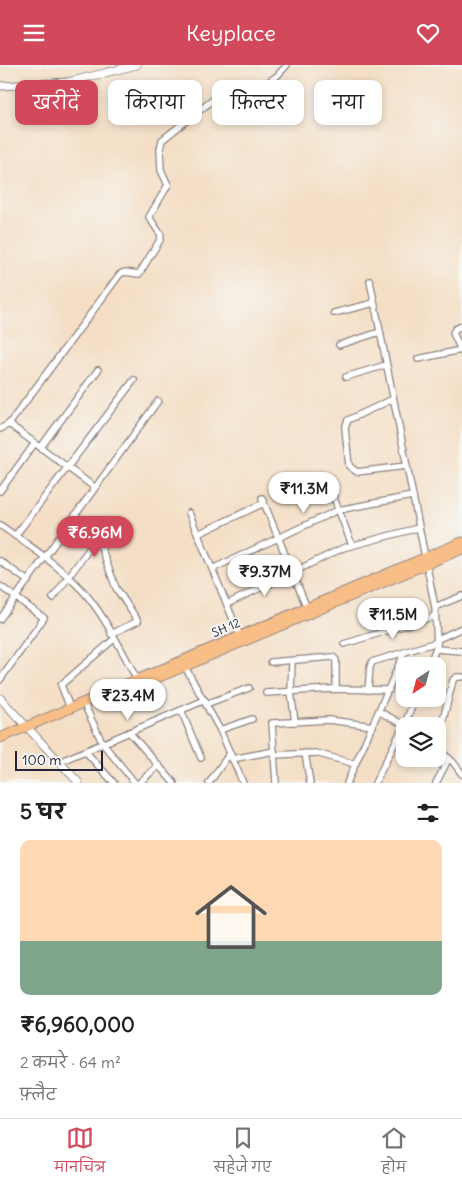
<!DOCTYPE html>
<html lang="hi">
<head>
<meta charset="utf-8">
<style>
  :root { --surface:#fff; --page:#f6f6f6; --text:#202124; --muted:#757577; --line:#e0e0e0; --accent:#d1495b }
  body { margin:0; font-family:Delius,"Playpen Sans Deva",sans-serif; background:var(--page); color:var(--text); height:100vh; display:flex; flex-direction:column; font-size:19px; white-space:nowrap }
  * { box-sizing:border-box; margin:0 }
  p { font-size:16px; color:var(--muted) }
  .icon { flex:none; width:28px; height:28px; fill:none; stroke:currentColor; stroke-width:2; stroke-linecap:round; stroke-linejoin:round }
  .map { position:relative; height:718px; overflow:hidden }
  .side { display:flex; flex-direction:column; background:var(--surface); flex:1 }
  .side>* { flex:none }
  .hud { position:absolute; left:15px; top:15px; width:432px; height:45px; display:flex; gap:10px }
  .needle { width:32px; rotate:216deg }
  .tools { position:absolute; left:396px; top:592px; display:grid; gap:10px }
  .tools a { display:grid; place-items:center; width:50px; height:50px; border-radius:10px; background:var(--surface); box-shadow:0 2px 8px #0003; font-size:25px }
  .scale { position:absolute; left:15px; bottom:12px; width:88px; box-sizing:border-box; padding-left:5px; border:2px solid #22223b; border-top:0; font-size:14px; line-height:18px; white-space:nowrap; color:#22223b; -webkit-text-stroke:4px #f6f6f2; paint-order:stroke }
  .price { position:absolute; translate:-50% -42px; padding:0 11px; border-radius:18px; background:#fff; color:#222; font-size:16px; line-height:32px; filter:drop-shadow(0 1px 2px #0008) }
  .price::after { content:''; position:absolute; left:50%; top:30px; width:15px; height:11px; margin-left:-8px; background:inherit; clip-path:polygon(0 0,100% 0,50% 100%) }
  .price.selected { background:var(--accent); color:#fff }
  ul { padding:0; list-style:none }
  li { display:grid; align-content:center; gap:10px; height:265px; padding:0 20px }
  li span { display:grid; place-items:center; height:155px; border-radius:10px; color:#555 }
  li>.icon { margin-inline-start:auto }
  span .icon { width:90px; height:90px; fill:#fffc; stroke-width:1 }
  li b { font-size:21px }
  h2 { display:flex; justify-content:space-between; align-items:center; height:60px; padding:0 20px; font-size:21px }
  .pill { padding:0 18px; border-radius:10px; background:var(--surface); box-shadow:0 2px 8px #0003; font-size:18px; line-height:45px }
  .pill.selected { background:var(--accent); color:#fff }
  header { display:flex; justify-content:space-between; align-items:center; height:65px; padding:0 20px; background:var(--accent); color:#fff; font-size:22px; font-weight:600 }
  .menu { display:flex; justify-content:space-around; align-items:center; height:70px; border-top:1px solid var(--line); background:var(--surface); font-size:14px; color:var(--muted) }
  .menu a { display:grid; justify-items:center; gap:2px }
  .menu .selected { color:var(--accent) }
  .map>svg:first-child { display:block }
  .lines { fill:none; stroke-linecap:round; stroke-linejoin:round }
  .minor-casing { stroke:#8b8080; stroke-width:8 }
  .tertiary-casing { stroke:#8b8080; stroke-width:9 }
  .trunk-casing { stroke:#8b8080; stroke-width:11 }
  .minor { stroke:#fff; stroke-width:5.5 }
  .tertiary { stroke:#fff; stroke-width:7 }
  .trunk { stroke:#f7be87; stroke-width:9 }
  .labels { text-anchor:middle; stroke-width:4; stroke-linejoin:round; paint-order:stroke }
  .street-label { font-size:12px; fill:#22223b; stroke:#f6f6f2 }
</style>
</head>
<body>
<header><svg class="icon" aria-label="menu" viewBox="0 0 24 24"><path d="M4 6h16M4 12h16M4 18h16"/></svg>Keyplace<svg class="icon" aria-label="heart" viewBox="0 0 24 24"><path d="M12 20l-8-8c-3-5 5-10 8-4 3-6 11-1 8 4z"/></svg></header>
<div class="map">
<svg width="462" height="718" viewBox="0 0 462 718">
  <rect width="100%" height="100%" fill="#f6f6f2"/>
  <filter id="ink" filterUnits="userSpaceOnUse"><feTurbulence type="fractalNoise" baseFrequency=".02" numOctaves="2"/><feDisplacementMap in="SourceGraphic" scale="10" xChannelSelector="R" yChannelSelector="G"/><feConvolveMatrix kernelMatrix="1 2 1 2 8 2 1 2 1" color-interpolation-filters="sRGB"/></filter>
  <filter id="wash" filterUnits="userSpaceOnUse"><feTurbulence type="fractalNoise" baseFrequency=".0096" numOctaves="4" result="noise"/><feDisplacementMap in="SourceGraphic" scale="20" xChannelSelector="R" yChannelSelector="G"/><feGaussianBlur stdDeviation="1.12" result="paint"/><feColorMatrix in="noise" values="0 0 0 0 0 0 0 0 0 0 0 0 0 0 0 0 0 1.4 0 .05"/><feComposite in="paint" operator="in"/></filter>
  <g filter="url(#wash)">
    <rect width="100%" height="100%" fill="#f4dfc6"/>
  </g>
  <g filter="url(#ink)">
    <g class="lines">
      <g class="minor-casing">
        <g id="minor">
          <polyline points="370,216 435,542 437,580 429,601"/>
          <polyline points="334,248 374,238"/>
          <polyline points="339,280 380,267"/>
          <polyline points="462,287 453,268 455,264 462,261"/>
          <polyline points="418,294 461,285"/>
          <polyline points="346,312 386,300"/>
          <polyline points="393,334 348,355 345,363 349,401 357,407 406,401"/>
          <polyline points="9,359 94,422"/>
          <polyline points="0,364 9,359 120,209 125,207 139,209 160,175 161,170 149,152 168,120 161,105 160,84 162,75 228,23 265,19 277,11 287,0"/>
          <polyline points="41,382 98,305"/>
          <polyline points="331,425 352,480"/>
          <polyline points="0,426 35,378"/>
          <polyline points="262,433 307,543"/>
          <polyline points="189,448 240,571"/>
          <path d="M0,460C26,478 61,502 82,525C101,545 125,590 137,615"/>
          <polyline points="198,469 264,438"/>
          <polyline points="15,471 134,315"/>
          <polyline points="95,476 101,482 116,523 138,556 111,569"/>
          <polyline points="0,496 28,516"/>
          <polyline points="212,504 338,445 412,431"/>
          <polyline points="0,521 44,553 0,615"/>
          <polyline points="53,533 106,461"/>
          <polyline points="227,539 343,483 418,463"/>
          <polyline points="435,542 462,531"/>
          <polyline points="0,554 158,336"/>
          <polyline points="438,574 462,563"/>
          <polyline points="344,579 435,551"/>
          <polyline points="436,584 462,586"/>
          <polyline points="292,596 291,627 295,657"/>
          <polyline points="271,597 333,592 336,595 336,624"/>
          <polyline points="184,600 220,665 243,718"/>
          <polyline points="368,625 370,602 372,597 437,577"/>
          <polyline points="266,628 332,624 389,625"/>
          <polyline points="83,637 103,679 135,718"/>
          <polyline points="206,639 249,623"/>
          <polyline points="70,643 61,620 114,574"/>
          <polyline points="181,645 201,693"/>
          <polyline points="380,647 406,661"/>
          <polyline points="220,665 252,654"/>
          <polyline points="129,667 174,718"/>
          <polyline points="438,675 453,615 457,612 462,612"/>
          <polyline points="438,684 453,697 462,709"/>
          <polyline points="85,686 114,718"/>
          <polyline points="305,688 310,718"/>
          <polyline points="274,690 316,688 355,699"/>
          <polyline points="232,694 274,686"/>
          <polyline points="59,697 205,635"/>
          <polyline points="139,718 158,701"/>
          <polyline points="209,718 230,688"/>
          <polyline points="276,718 272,658 329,655 373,661"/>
          <polyline points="347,718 404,588"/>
          <polyline points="375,718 404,660 415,634"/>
          <polyline points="436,718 449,693"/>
        </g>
      </g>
      <g class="tertiary-casing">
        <g id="tertiary">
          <polyline points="0,21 68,17 137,0"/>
          <polyline points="0,633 79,718"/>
        </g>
      </g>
      <g class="trunk-casing">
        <g id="trunk">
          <polyline points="112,632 462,484"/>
          <polyline points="0,673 462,477"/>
        </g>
      </g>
      <use href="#minor" class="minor"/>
      <use href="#tertiary" class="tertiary"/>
      <use href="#trunk" class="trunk"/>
    </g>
  </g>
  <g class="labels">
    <g class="street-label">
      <text transform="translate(226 563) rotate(-23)" y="4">SH 12</text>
    </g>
  </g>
</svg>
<div class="tools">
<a><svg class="needle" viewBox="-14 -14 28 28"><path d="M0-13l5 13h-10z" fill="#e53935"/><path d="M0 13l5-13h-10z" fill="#757577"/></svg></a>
<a><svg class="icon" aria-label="layers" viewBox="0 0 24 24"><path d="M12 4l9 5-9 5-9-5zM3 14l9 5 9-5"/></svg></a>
</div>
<div class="scale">100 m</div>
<b class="price" style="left:304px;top:449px">₹11.3M</b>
<b class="price selected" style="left:95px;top:493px">₹6.96M</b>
<b class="price" style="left:265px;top:532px">₹9.37M</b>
<b class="price" style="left:393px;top:575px">₹11.5M</b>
<b class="price" style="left:128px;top:656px">₹23.4M</b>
<div class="hud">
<a class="pill selected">खरीदें</a>
<a class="pill">किराया</a>
<a class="pill">फ़िल्टर</a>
<a class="pill">नया</a>
</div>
</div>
<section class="side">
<h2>5 घर<svg class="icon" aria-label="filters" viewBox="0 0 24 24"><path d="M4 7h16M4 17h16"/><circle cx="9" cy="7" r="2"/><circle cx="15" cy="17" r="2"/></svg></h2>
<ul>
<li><span style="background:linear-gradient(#ffd9b3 65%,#7fa58c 0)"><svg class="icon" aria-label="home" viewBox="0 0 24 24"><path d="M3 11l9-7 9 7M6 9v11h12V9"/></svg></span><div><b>₹6,960,000</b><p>2 कमरे · 64 m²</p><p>फ़्लैट</p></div></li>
</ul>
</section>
<nav class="menu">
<a class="selected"><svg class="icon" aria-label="map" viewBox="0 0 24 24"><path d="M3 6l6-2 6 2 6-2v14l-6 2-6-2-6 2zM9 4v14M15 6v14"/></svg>मानचित्र</a>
<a><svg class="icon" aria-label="saved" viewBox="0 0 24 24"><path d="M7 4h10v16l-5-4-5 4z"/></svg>सहेजे गए</a>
<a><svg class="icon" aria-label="home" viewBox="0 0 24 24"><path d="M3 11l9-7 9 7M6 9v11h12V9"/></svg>होम</a>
</nav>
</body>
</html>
